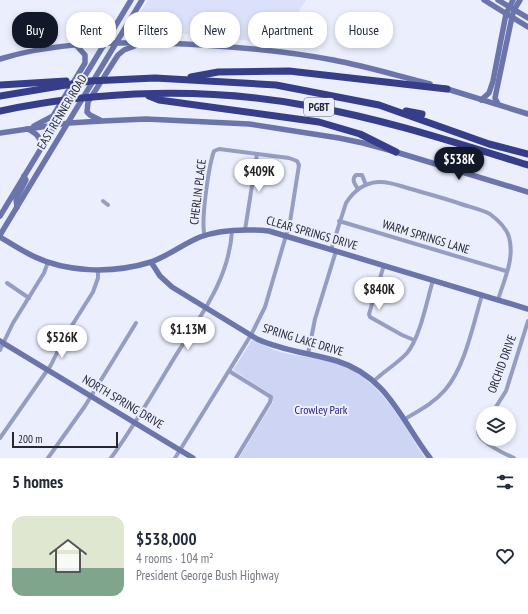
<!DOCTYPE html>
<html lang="en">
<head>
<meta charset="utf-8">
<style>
  :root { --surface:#fff; --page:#f6f6f7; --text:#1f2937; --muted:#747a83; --line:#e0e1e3; --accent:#111827 }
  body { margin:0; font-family:"PT Sans Narrow",sans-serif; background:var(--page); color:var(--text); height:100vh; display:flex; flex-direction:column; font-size:15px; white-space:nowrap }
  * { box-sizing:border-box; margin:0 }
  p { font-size:13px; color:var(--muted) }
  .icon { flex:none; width:22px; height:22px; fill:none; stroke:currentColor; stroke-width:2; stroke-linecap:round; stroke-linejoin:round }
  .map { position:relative; height:458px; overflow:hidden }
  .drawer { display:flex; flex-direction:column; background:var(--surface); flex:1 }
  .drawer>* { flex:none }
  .guide { position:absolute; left:12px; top:12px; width:504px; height:36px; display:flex; gap:8px }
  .buttons { position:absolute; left:476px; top:406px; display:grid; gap:8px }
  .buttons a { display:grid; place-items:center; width:40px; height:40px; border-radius:50%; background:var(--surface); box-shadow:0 2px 6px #0003; font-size:20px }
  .scale { position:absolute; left:12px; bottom:10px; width:106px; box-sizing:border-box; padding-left:4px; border:2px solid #252731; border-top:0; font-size:11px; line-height:14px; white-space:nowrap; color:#252731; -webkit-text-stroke:3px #eaeefd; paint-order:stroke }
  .price { position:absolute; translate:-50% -34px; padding:0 9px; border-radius:14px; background:#fff; color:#222; font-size:13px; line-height:26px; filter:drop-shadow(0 1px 2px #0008) }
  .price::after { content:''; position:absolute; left:50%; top:24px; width:12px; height:9px; margin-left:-6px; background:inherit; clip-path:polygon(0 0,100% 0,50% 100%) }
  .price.current { background:var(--accent); color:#fff }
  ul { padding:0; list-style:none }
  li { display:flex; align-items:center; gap:12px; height:100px; padding:0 12px }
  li+li { border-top:1px solid var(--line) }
  li span { display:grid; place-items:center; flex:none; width:112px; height:80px; border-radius:12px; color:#555 }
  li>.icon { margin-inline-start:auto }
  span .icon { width:48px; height:48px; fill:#fffc; stroke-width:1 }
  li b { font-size:17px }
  h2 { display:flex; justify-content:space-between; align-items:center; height:48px; padding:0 12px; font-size:17px }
  .tag { padding:0 14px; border-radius:16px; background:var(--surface); box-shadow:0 2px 6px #0003; font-size:14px; line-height:36px }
  .tag.current { background:var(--accent); color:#fff }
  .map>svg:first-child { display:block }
  .built { fill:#dbe1fa }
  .green { fill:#ced5f4 }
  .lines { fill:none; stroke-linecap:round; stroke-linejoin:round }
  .street { stroke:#959dc3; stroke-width:4 }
  .secondary { stroke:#6b75ab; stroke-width:5.5 }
  .highway { stroke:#363e89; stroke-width:7 }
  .labels { text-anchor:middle; stroke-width:4; stroke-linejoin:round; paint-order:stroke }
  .shield { fill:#eaeefd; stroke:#60636e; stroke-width:1 }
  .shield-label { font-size:11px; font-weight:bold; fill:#252731 }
  .street-label { font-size:12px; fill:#252731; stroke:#eaeefd }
  .park-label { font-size:12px; fill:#272585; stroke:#eaeefd }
</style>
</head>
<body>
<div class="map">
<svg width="528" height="458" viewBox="0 0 528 458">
  <rect width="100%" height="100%" fill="#eaeefd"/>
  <polygon class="built" points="148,0 306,0 277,45 215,36 150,32 142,30 137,25 137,18"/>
  <path class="green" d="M252,340C264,345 276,352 289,354C302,357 316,357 328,361C379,374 399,418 425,458H239L273,402L269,393L233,370Z"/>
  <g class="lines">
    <g class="street">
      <path d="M358,189C355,184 351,180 356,175H362L366,185"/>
      <polyline points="103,201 108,205"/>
      <polyline points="339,221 506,271"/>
      <polyline points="245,230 257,154"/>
      <path d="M331,250L346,203C353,192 364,183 378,182C389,181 400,186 411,189C428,194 444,198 461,204C470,207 481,209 490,214C498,220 506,227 509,237C515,258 504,280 498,300"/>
      <polyline points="384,265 369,314 370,317 402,335 414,340"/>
      <polyline points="7,283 29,298"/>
      <polyline points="0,350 13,323 44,273 48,262"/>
      <polyline points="308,354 315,319 336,251"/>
      <polyline points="229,371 271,397 270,402 236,458"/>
      <path d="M374,381C384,371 397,364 407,353C420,338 427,300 433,280"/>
      <polyline points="492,413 506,391 528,321"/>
      <path d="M405,419C418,411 434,403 445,390C465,367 473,325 482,295"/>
      <path d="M483,423C480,427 477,430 479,435C482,443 507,455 514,458"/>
      <polyline points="0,438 51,365 64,338 93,292 98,278 98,270"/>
      <polyline points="48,458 85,406 136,323"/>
      <path d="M111,458C134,426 153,393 173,360C198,319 229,281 232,231"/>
      <path d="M175,458L251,335L265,307L290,222L299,165L297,161L289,158L219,149L214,151C209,165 200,223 205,236"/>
    </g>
    <g class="secondary">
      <polyline points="484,0 528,27"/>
      <polyline points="498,0 528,18"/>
      <path d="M132,18C130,30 135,36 144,42"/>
      <path d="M0,59C52,43 105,42 159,43C217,45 276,49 333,60C366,66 398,76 430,84"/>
      <polyline points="444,88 528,114"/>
      <polyline points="481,100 489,93 493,81 506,14 513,0"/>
      <polyline points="498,104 495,98 496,93 512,17 514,10 520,0"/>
      <polyline points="100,120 90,115 87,112 88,102 118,55 124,50 140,44"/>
      <polyline points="34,126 53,116 85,63 85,55 76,45"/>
      <path d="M27,129C35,132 42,138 41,148"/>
      <polyline points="0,133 69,123 102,121 146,119 249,124 339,138 363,143 396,152 528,192"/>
      <polyline points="17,207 16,199 26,180 24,176"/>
      <polyline points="0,216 131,0"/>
      <polyline points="0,235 142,0"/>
      <path d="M0,237C10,243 19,249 29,254C65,273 112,274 151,262C168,256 183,244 200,237C221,229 247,229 269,231L528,309"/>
      <path d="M151,262L160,276L172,287L257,339C283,351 310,353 337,361C388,377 401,420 430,458"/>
      <polyline points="0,341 193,458"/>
    </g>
    <g class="highway">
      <polyline points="191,77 218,72 289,71 447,89"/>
      <polyline points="0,85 66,81"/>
      <polyline points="0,96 90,81 155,78 276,85 379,105 489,144 528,154"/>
      <polyline points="149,96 159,100 319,122 360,134 396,152"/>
      <path d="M0,111C99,90 210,87 309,106C384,119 456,143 528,165"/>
      <polyline points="406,111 422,114"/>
    </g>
  </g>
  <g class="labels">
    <rect class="shield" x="304" y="98" width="30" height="18" rx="3"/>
    <g class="shield-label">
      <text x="319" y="111">PGBT</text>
    </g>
    <g class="street-label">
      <text transform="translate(62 112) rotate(-59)" y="4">EAST RENNER ROAD</text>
      <text transform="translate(198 192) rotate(-83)" y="4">CHERLIN PLACE</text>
      <text transform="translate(312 233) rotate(16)" y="4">CLEAR SPRINGS DRIVE</text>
      <text transform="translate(426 237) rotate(17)" y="4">WARM SPRINGS LANE</text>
      <text transform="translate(303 340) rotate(17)" y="4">SPRING LAKE DRIVE</text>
      <text transform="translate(502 364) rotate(-70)" y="4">ORCHID DRIVE</text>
      <text transform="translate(123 402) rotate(31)" y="4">NORTH SPRING DRIVE</text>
    </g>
    <g class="park-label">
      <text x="321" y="414">Crowley Park</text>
    </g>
  </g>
</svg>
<div class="buttons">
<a><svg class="icon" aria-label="layers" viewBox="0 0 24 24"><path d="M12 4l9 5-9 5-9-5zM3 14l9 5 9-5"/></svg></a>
</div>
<div class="scale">200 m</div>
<b class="price current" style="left:459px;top:181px">$538K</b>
<b class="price" style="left:259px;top:193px">$409K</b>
<b class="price" style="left:379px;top:311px">$840K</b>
<b class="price" style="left:188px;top:351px">$1.13M</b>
<b class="price" style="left:62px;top:359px">$526K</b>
<div class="guide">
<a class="tag current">Buy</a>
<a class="tag">Rent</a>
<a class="tag">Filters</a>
<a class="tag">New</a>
<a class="tag">Apartment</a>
<a class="tag">House</a>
</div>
</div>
<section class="drawer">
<h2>5 homes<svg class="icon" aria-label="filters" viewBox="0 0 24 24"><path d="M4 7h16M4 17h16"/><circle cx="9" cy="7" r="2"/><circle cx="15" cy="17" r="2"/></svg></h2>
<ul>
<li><span style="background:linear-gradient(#dfe7d0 65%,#7fa58c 0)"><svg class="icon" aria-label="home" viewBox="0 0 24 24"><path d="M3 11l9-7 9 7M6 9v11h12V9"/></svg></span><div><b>$538,000</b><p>4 rooms · 104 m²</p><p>President George Bush Highway</p></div><svg class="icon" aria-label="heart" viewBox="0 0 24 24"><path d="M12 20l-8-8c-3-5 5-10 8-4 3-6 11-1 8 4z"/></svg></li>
</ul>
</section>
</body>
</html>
